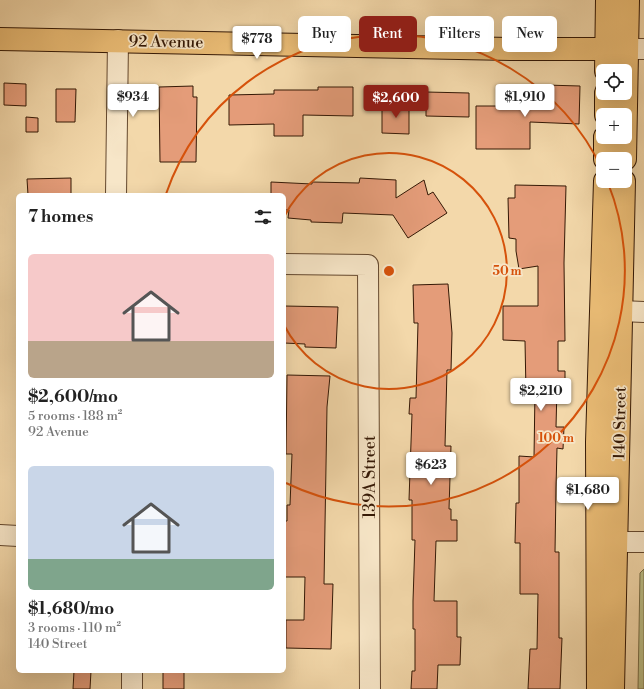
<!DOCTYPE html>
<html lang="en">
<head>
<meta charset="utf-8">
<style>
  :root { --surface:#fff; --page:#f2f2f2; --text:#222; --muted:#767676; --accent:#8f2418 }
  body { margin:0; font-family:"Libre Bodoni",serif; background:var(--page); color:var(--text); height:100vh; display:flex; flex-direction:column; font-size:15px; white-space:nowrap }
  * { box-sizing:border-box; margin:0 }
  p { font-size:13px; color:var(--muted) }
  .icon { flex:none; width:22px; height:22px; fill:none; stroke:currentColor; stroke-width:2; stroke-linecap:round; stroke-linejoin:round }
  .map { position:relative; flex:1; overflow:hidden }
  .details { position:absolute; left:16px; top:193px; width:270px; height:480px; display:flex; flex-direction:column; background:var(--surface); border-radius:6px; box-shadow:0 4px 16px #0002 }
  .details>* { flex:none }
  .top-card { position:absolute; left:298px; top:16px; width:286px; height:36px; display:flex; gap:8px }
  .buttons { position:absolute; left:596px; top:64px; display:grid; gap:8px }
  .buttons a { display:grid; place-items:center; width:36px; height:36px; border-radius:6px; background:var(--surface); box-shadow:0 4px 16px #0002; font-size:20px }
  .price { position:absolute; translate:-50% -34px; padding:0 9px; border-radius:4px; background:#fff; color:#222; font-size:13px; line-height:26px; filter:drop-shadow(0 1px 2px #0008) }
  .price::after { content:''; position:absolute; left:50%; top:24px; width:12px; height:9px; margin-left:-6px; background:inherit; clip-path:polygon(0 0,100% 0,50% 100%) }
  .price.selected { background:var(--accent); color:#fff }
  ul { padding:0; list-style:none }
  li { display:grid; align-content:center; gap:8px; height:212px; padding:0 12px }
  li span { display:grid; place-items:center; height:124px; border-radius:6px; color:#555 }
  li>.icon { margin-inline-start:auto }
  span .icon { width:72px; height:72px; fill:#fffc; stroke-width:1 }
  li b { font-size:17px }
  h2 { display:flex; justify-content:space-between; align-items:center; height:48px; padding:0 12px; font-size:17px }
  .chip { padding:0 14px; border-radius:6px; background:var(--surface); box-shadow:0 4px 16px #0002; font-size:14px; line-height:36px }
  .chip.selected { background:var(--accent); color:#fff }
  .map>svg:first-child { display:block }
  .green { fill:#bbbf88; stroke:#786c46 }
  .building { fill:#e49c79; stroke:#341805 }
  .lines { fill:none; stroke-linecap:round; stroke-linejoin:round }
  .minor-casing { stroke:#64482e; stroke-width:22 }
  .major-casing { stroke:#341805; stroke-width:24 }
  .minor { stroke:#f7e6c8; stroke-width:20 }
  .major { stroke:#eabc75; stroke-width:22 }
  .ring { fill:none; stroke:#d6520b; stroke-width:2 }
  .labels { text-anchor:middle; stroke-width:3.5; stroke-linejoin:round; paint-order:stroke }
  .street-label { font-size:16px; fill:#341805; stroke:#f7e6c8 }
  .centre { fill:#d6520b; stroke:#f7e6c8; stroke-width:2 }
  .ring-label { font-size:12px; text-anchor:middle; font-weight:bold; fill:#d6520b; stroke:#f7e6c8; stroke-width:3.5; stroke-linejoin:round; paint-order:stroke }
</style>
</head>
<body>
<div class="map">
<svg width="644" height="689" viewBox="0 0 644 689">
  <rect width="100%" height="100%" fill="#f3d8aa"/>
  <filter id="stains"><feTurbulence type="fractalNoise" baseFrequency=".005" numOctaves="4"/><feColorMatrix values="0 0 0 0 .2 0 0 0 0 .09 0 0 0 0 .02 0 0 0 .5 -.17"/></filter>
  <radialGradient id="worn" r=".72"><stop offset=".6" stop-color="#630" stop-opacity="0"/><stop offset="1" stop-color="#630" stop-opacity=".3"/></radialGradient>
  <polygon class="green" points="644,569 644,689 638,689 640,573"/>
  <g class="building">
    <polygon points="4,83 26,84 26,106 4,105"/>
    <polygon points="545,85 580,86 579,124 530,122 530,149 476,149 476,106 497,106 497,97 510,97 510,107 544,107"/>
    <polygon points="193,86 193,97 197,97 196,162 160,162 159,87"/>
    <polygon points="318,87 353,87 353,116 303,115 303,136 274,136 274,124 229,125 229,95 274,94 274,90 318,90"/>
    <polygon points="56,89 76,89 75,122 56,122"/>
    <polygon points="426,92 469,93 469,117 426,116"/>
    <polygon points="382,104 409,104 409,134 382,133"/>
    <polygon points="26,117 38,118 38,132 26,132"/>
    <polygon points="71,178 71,195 28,195 27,179"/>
    <polygon points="360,178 396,180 396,198 424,180 428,195 433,192 447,213 408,238 393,215 343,213 342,223 311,222 311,220 288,218 289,210 284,210 284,195 271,195 271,182 312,184 312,182 359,183"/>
    <polygon points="515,185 566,186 564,263 565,341 558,341 558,371 565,371 565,386 557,387 556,427 564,427 563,449 557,448 556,488 555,552 559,552 559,638 562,638 560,689 528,689 530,649 537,649 538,594 520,594 520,543 515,543 516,503 519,503 519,456 534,457 535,391 526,392 525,341 503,340 503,306 538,306 538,266 519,269 516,251 516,239 509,238 508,198 515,198"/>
    <polygon points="448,284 452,333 451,370 447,370 445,446 451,446 449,509 451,509 451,520 457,520 457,541 436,541 434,601 457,601 457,637 461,637 460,665 438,665 437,689 411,689 412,671 415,671 415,629 413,629 413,601 415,540 412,540 412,500 409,500 412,414 409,414 410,398 416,398 418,323 414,323 413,285"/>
    <polygon points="284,306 338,307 336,348 305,347 305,344 284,343"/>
    <polygon points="287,375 330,376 327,407 324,584 333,584 331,649 286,648 286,620 304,620 305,577 284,577 284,521 287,521 287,505 290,505 292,454 286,454"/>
    <polygon points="74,671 91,671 90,689 73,689"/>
    <rect x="163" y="671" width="21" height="18"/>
  </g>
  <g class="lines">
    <g class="minor-casing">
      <g id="minor">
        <polyline points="627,49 644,49"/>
        <polyline points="116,195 118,40"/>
        <polyline points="284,264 368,265 370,689"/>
        <polyline points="621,311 644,312"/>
        <polyline points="0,535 18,536"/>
        <polyline points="615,542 644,542"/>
        <polyline points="132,689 132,671"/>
      </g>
    </g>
    <g class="major-casing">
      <g id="major">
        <polyline points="0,39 514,49 627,49"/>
        <polyline points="606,71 607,0"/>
        <polyline points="606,115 606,93"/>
        <polyline points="605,159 605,137"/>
        <polyline points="625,159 628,0"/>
        <polyline points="598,689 597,442 605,181"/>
        <polyline points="613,689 624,181"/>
      </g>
    </g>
    <use href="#minor" class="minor"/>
    <use href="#major" class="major"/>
  </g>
  <g class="ring">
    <path d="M284 217A118 118 0 1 1 284 325"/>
    <path d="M166 194A236 236 0 0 1 603 171M608 183A236 236 0 0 1 286 483"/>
  </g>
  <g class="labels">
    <g class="street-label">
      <text transform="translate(166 41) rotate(1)" y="6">92 Avenue</text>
      <text transform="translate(619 423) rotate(-89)" y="6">140 Street</text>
      <text transform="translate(369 477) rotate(-90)" y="6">139A Street</text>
    </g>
  </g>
  <circle cx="389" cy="271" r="6" class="centre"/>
  <g class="ring-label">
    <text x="507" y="275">50 m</text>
    <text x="556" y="442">100 m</text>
  </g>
  <rect width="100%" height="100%" filter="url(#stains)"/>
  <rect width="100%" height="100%" fill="url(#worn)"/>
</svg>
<div class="buttons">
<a><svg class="icon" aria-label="locate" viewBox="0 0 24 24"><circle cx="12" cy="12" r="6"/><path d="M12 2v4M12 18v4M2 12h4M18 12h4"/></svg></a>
<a>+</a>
<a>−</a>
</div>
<b class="price" style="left:257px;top:60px">$778</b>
<b class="price" style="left:133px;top:118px">$934</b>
<b class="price" style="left:525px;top:118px">$1,910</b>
<b class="price selected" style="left:396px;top:119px">$2,600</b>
<b class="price" style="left:541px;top:412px">$2,210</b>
<b class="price" style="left:431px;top:486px">$623</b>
<b class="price" style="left:588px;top:511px">$1,680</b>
<div class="top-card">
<a class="chip">Buy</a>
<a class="chip selected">Rent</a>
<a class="chip">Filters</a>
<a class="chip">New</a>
</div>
<section class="details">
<h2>7 homes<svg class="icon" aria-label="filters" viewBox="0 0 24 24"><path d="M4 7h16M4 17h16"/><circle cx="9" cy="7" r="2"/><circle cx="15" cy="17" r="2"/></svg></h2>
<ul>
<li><span style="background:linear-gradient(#f6c9c9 70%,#b9a48a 0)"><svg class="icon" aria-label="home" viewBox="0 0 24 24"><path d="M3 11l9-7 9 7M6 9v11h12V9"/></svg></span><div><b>$2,600/mo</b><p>5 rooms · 188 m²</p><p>92 Avenue</p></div></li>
<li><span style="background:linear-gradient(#c9d6e8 75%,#7fa58c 0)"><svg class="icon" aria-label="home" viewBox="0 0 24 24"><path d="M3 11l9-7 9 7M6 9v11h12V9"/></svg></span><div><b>$1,680/mo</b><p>3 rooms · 110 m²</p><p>140 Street</p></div></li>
</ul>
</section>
</div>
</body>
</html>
